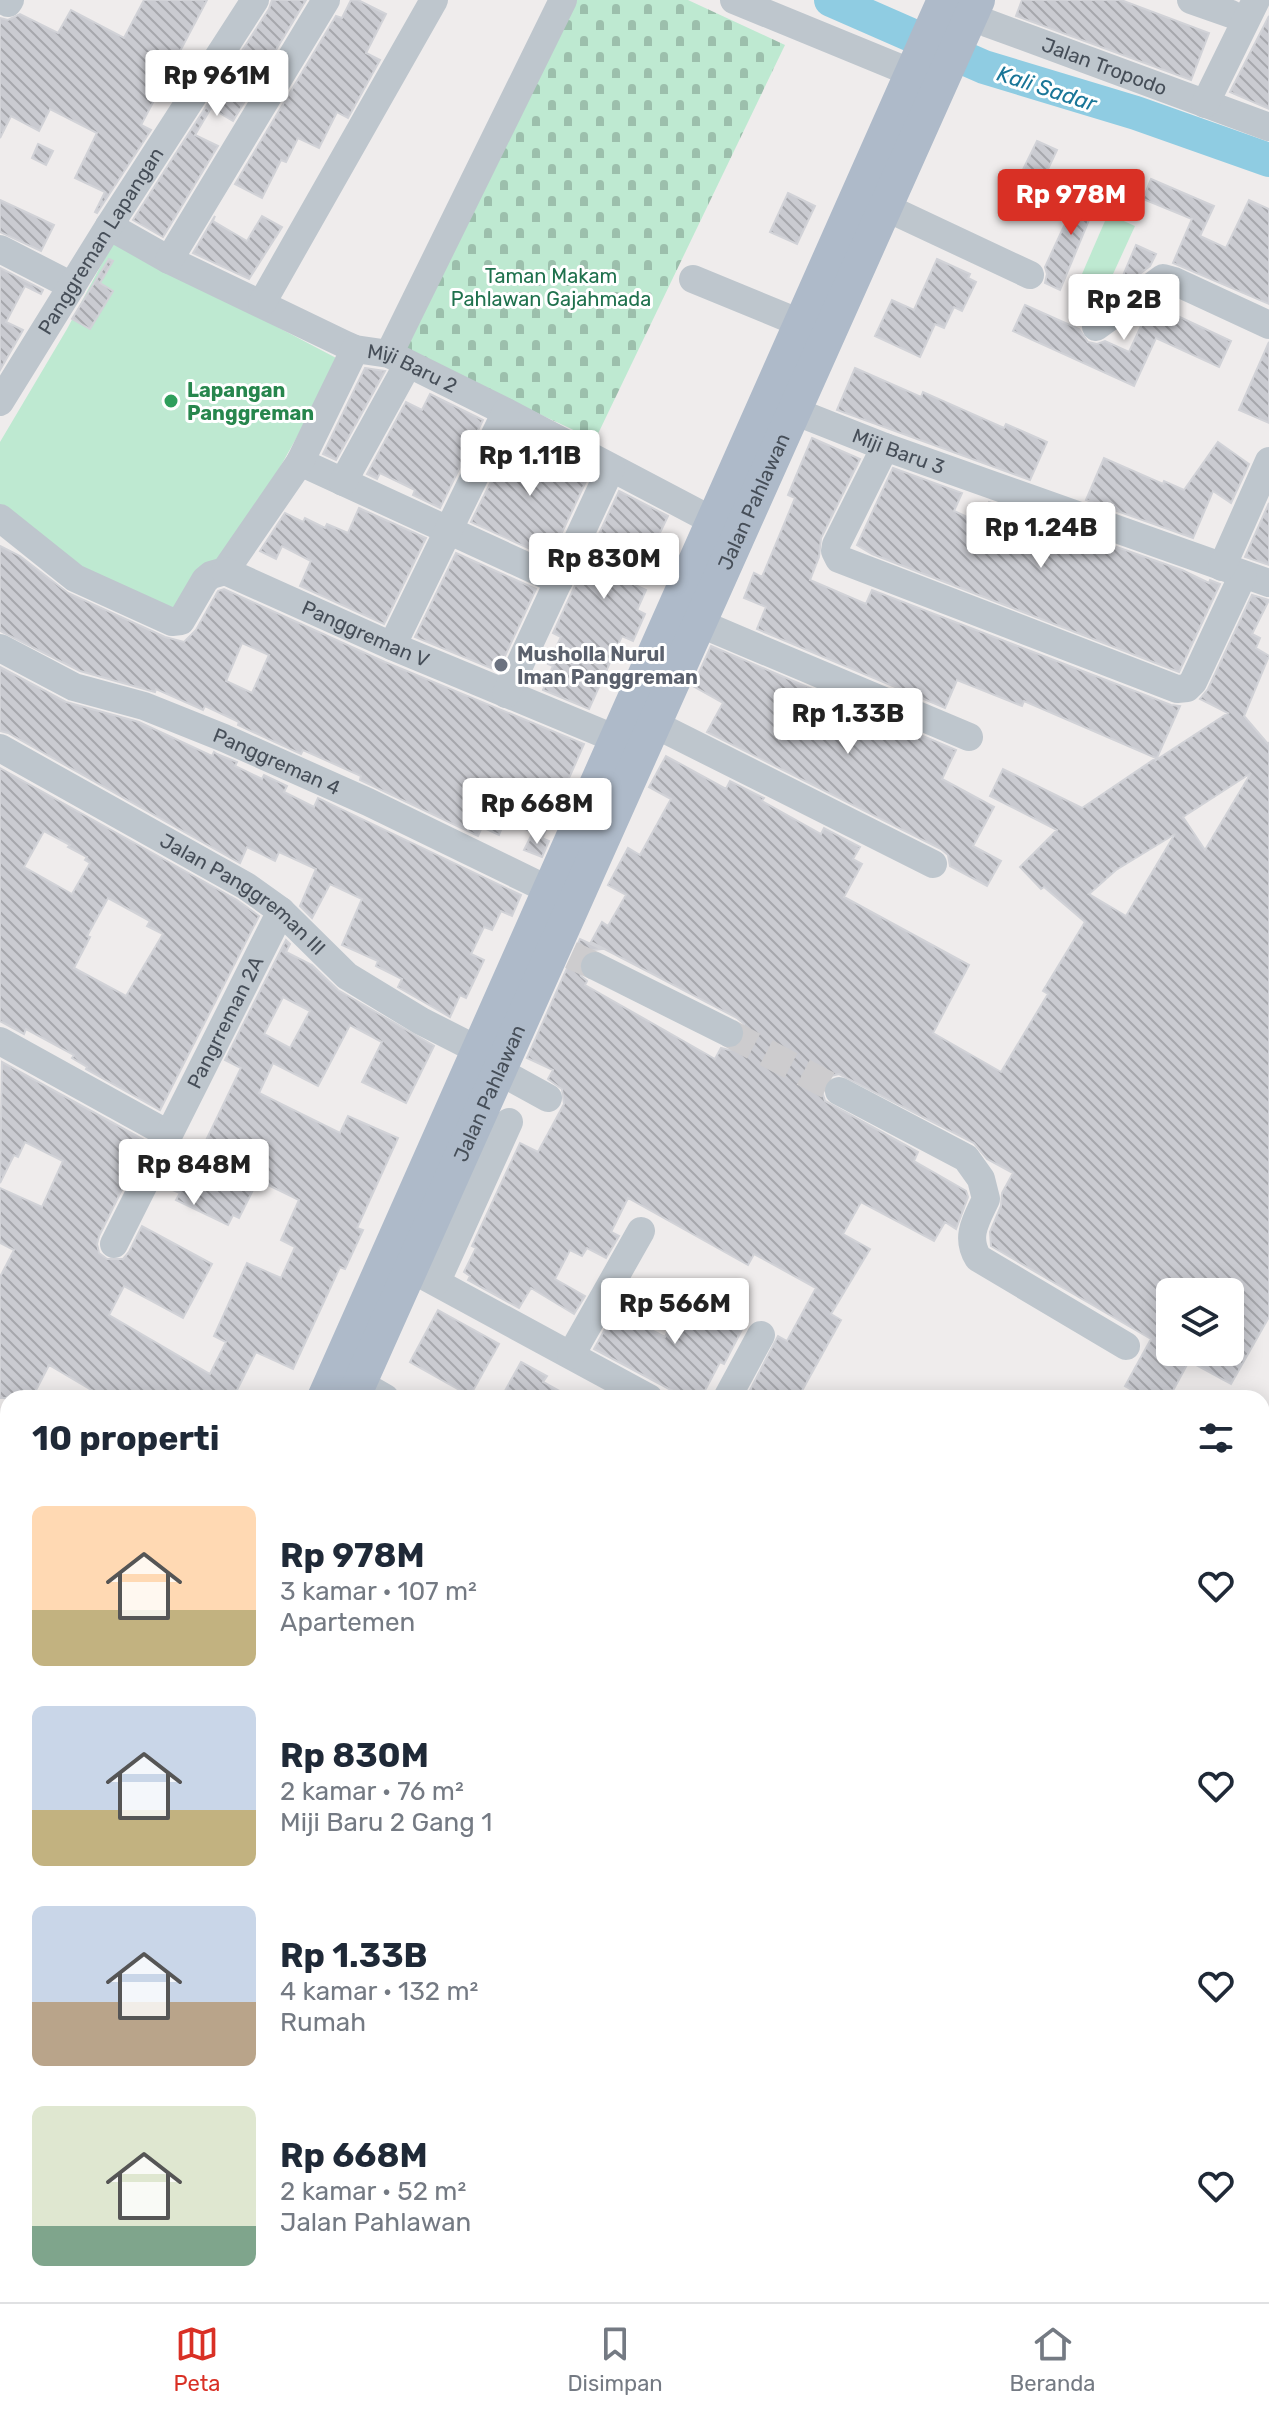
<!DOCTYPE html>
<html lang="id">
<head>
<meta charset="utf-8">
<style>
  :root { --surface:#fff; --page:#f2f2f3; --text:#1f2937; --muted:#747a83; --line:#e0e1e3; --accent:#d93025 }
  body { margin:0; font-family:Rubik,sans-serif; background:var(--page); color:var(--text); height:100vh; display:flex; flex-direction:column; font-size:30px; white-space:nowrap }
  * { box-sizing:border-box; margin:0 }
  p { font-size:26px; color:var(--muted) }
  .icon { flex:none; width:44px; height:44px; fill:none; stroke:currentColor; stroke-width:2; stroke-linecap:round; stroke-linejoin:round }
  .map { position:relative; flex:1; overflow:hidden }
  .sheet { position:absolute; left:0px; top:1390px; width:1270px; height:912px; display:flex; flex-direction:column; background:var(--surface); border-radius:24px 24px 0 0; box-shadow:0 4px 20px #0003 }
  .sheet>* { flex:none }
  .tools { position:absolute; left:1156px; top:1278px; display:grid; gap:16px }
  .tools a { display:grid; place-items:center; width:88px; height:88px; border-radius:12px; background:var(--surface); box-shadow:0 4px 20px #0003; font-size:40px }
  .price { position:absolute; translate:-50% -68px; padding:0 18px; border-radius:8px; background:#fff; color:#222; font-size:26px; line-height:52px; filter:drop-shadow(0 2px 4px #0008) }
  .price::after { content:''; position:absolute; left:50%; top:48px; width:24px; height:18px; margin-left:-12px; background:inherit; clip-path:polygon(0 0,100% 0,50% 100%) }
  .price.selected { background:var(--accent); color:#fff }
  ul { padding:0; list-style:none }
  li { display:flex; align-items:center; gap:24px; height:200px; padding:0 32px }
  li span { display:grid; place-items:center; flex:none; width:224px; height:160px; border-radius:12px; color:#555 }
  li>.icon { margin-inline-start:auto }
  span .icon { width:96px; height:96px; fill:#fffc; stroke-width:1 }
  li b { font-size:34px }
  h2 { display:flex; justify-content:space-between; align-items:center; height:96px; padding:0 32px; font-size:34px }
  .menu { display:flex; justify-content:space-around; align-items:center; height:112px; border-top:2px solid var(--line); background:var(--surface); font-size:22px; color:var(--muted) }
  .menu a { display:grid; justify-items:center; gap:4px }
  .menu .selected { color:var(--accent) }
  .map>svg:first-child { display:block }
  .cemetery { fill:url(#cemetery-stones) }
  .garden { fill:#bee9d1 }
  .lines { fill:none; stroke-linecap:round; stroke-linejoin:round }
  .river { stroke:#8fcce2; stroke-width:34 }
  .building { fill:url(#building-back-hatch); stroke:#d1d2d7; stroke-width:2; fill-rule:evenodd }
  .minor-tunnel { stroke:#cdccce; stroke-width:28; stroke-dasharray:28 14; stroke-linecap:butt }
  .minor { stroke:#bec6cd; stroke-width:28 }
  .major { stroke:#aebac9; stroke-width:34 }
  .leisure-dot { fill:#2e9e5b; stroke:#fff; stroke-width:3 }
  .worship-dot { fill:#6b7280; stroke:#fff; stroke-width:3 }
  .labels { text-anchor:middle; stroke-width:6; stroke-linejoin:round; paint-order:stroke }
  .street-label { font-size:20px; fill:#464e58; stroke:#fff }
  .park-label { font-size:20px; fill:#1f714d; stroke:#fff }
  .leisure-label { font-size:20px; font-weight:bold; fill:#27864d; stroke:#fff; text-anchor:start }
  .worship-label { font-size:20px; font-weight:bold; fill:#5b616d; stroke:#fff; text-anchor:start }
  .water-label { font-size:22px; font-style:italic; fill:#197698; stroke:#fff }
</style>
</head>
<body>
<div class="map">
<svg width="1269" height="2302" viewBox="0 0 1269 2302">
  <defs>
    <pattern id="cemetery-stones" width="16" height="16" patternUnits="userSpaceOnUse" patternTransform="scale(2)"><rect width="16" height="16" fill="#bee9d1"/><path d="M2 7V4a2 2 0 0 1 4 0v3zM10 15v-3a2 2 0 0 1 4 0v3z" fill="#9cbfac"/></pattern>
    <pattern id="building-back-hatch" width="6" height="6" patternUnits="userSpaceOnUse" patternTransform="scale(2)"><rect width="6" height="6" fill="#cacbd1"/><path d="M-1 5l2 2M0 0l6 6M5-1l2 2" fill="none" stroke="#a6a7ac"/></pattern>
  </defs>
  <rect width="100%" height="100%" fill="#efecec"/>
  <polygon class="cemetery" points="572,0 688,0 785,45 595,440 402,350"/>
  <g class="garden">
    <polygon points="1108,214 1135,226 1108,285 1082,274"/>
    <polygon points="114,241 340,360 190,628 0,520 0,442 67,329"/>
  </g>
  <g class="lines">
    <polyline class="river" points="831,0 984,67 1136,113 1269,160"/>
  </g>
  <g class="building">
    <polygon points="144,0 207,0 141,125 151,130 97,213 95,212 105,192 75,178 97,133 50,109 39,131 11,116 0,138 0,18 8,20 20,14 58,33 71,10 124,38"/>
    <polygon points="272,0 306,0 233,121 211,108 195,135 218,146 163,237 133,220 269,9"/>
    <polygon points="351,0 358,0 386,14 366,53 380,60 348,118 337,112 319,148 298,138 286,162 281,160 262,198 235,184 336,16 342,18"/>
    <polygon points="1022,0 1121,0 1209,33 1191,80 1016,16"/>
    <polygon points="1269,16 1269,109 1230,92"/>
    <polygon points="1037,141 1057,150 1032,203 1011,194"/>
    <polygon points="38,144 53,151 46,165 32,158"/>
    <polygon points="1151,179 1214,206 1200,236 1226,248 1249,200 1269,209 1269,304 1173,263 1192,219 1143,199"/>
    <polygon points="1084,183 1101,191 1060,290 1045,283 1047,274 1045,267"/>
    <polygon points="788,193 815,206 797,244 770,232"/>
    <polygon points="0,200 54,225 41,251 0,232"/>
    <polygon points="215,216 213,221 247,241 262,216 282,227 249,279 193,253"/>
    <polygon points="1136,245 1156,254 1150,266 1130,281 1122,278"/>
    <polygon points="109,259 113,261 100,283 113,291 90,329 72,319"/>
    <polygon points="937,259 970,274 968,278 976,282 962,311 954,307 944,328 935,324 920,357 875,336 892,300 914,310"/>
    <polygon points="0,268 43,290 41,294 25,286 6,322 23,330 0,370"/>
    <polygon points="1025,305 1079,329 1088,342 1097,344 1105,341 1129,352 1149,309 1154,305 1231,341 1219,367 1156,338 1134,386 1013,331"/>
    <polygon points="1269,342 1269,423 1239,410"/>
    <polygon points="365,368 385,371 336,460 323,454"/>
    <polygon points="855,368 921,397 923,392 1004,428 1006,424 1047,442 1030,480 837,410"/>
    <polygon points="430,394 483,420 440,508 413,495 415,490 380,473 377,479 367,474 406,402 422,410"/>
    <polygon points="514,435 559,459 556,465 587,479 550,558 471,522"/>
    <path d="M812,438L860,459L821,538L819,557L810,580L866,604L872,590L1171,705L1180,706L1156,760L1228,713L1200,699L1208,689L1252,595L1269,600L1252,634L1260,638L1256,648L1269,656L1244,716L1268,744L1269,743V1317L1231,1384L1189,1361L1169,1398H1146L1125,1386L1151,1339L991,1246L990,1232L1001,1206L1002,1193L1013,1173L987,1159L974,1143L839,1074L831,1076L824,1082L822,1091L825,1101L918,1152L914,1161L966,1191L968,1197L956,1229L945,1222L934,1241L861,1202L843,1234L870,1249L831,1314L841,1320L798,1398H746L778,1336L787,1341L816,1288L754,1254L748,1265L628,1198L611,1232L619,1236L606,1258L587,1248L582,1256L570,1250L555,1279L585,1296L574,1314L531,1288L519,1308L468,1280L470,1276L464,1272L476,1248L472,1246L520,1143L538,1152L564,1104L562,1089L548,1079L553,1070L527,1058L580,939L602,949L586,951L580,959L578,968L581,976L587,981L585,985L715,1059L721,1048L729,1050L738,1048L744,1040V1024L737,1018L591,942L602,922L608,926L626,895L608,885L628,848L640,855L671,799L649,787L666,756L726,789L730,781L764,798L762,801L821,834L824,828L860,847L853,859L862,864L844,897L969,965L933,1033L1001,1072L1048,994L1043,991L1085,922L1044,887L1041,889L1020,867L1057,830L990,796L1003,769L1082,808L1156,758L1024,701L1022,706L957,680L945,708L757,629L766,607L744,598L754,573L762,577L795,498L788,495ZM1251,773L1205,850L1183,817ZM1175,834L1126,916L1089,894L1116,870ZM1170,1292H1230V1352H1170Z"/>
    <polygon points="1218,442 1249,464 1231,503 1213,491 1193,538 1086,500 1104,458 1163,484 1164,481 1184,490"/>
    <polygon points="893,468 962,493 954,511 980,523 989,502 1182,570 1209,583 1210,580 1220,584 1179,672 872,554 857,545"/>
    <polygon points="619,491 668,516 635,585 646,590 637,610 645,614 633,641 622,636 589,709 543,690 553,666 548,664 561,637 553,633"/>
    <polygon points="1269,503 1269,565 1245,557"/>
    <polygon points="359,508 426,538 384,624 300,586 311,561 282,546 276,559 260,551 285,513 303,522 305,518 325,528 327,524 348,533"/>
    <path d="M0,546L20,556L68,593L165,637L184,642L196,630L218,591L224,589L385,662L584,744L543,837L505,820L499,835L482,827L478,836L360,780L361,776L303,750L301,754L238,725L239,722L205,706L203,710L156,689L155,692L80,671L0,631ZM242,643L269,655L252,693L226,681Z"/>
    <polygon points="456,553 536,589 498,671 415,637"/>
    <polygon points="711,646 956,750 942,779 994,807 973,846 1001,861 987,886 950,866 948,855 941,849 707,732 723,703 693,686"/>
    <polygon points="0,667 66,702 139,722 212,756 214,752 217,754 237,762 235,766 262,779 264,775 287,786 284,792 314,807 318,798 521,895 512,916 501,911 492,930 484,927 471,954 484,960 466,998 460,995 450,1017 398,987 402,979 376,966 378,961 342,945 362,899 330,884 312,918 300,906 316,869 279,852 275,861 247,847 240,863 8,733 0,731"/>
    <path d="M0,768L237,900L259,916L160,1110L86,1069L87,1067L72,1058L74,1055L26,1029L24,1034L0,1021ZM44,831L70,845L68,847L87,857L85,860L90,863L72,894L24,867ZM108,898L150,921L147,926L163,934L126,996L74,968L90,937L87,936Z"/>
    <polygon points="532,834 549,841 542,857 524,850"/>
    <path d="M286,940L290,944L286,952L312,965L338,990L434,1046L406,1103L362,1082L382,1042L350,1025L318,1086L273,1063L259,1093L340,1133L348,1116L398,1138L357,1228L363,1230L345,1269L340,1267L293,1369L256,1352L233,1398H105L49,1365L32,1398H0V1277L14,1250L0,1243V1188L42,1207L63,1161L25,1142L18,1157L14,1155L0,1183L2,1062L146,1141L99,1236L97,1244L99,1253L107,1259H123L129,1252L142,1226L212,1264L183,1318L124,1286L109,1315L210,1374L226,1342L214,1336L247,1263L281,1278L295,1247L281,1240L299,1200L258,1180L239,1218L233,1215L228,1225L176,1200L180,1193L170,1189L187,1155L197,1159L241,1068L225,1060ZM283,997L310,1011L290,1048L264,1034Z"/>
    <polygon points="688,1292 746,1322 724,1364 720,1362 701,1398 686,1398 594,1349 615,1311 665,1337"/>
    <polygon points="438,1310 499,1344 470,1396 410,1362"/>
    <polygon points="521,1362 547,1376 543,1382 572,1398 501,1398"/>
  </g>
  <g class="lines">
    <g class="minor-tunnel">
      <polyline points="571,955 595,966"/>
      <polyline points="729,1033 839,1091"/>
    </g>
    <g class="minor">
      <polyline points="734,0 912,73"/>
      <polyline points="1191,0 1231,14"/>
      <polyline points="8,3 10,0"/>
      <path id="s1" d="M952,6L987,23L1269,127"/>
      <polyline points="1205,104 1256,0"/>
      <polyline points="868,199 1030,275"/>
      <path id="s2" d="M109,226L169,260L344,344L355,349L389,354L506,412L713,521"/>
      <polyline points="0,249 72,286"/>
      <polyline points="169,260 326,0"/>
      <polyline points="693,279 800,323"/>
      <polyline points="262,303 434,0"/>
      <polyline points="1096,327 1163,278 1174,281 1269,325"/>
      <polyline points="389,354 563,0"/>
      <path id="s3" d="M0,402L109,226L255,0"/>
      <path id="s4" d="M794,411L885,447L1269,583"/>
      <polyline points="885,447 836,545 835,551 839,559 1177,689 1187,688 1193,682 1243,575"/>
      <polyline points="300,462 559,581"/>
      <polyline points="343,482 408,364"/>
      <polyline points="0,518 75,578 172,622 181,621 205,580 211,575 225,571 300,462 355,349"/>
      <polyline points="1222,567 1269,461"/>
      <path id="s5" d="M225,571L392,646L616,739"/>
      <polyline points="699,623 969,737"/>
      <polyline points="392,646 506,412"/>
      <path id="s6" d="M0,648L74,687L144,706L224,738L368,802L549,890"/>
      <polyline points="506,694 611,468"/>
      <polyline points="654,724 933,864"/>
      <path id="s7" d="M0,748L246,886L281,911L347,976L421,1021L478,1050"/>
      <polyline points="595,966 729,1033"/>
      <polyline points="0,1041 168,1134"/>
      <polyline points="499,1071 548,1098"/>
      <path d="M839,1091L966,1158L981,1179L986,1199C976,1220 965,1237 978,1258L1126,1346"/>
      <path id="s8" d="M114,1244L281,911"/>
      <polyline points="391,1258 649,1398"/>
      <polyline points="437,1281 509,1122"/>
      <polyline points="571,1355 641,1231"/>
      <polyline points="359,1383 385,1398"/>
      <polyline points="727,1398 761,1335"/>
      <polyline points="296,2294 309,2302"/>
    </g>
    <g class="major">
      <polyline points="324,1398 944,0"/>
      <path id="s9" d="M353,1398L978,0"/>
      <polyline points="0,2116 8,2098"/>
      <polyline points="0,2177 8,2162"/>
    </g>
  </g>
  <circle class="leisure-dot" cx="171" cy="401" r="8"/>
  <circle class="worship-dot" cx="501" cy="665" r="8"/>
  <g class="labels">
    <g class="street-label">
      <text dy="7" stroke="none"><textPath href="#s1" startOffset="164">Jalan Tropodo</textPath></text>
      <text dy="7" stroke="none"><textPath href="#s3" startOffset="190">Panggreman Lapangan</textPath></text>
      <text dy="7" stroke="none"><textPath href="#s2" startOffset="336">Miji Baru 2</textPath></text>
      <text dy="7" stroke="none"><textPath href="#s4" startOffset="112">Miji Baru 3</textPath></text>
      <text dy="7" stroke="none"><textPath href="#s9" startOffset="982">Jalan Pahlawan</textPath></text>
      <text dy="7" stroke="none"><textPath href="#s5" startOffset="154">Panggreman V</textPath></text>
      <text dy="7" stroke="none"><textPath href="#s6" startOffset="300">Panggreman 4</textPath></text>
      <text dy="7" stroke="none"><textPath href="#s7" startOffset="284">Jalan Panggreman III</textPath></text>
      <text dy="7" stroke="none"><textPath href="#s8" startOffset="248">Pangrreman 2A</textPath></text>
      <text dy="7" stroke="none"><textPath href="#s9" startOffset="334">Jalan Pahlawan</textPath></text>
    </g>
    <g class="park-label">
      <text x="551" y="283">Taman Makam<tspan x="551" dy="23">Pahlawan Gajahmada</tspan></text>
    </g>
    <g class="leisure-label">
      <text x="187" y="397">Lapangan<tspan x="187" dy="23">Panggreman</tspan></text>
    </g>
    <g class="worship-label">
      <text x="517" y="661">Musholla Nurul<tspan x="517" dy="23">Iman Panggreman</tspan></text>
    </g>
    <g class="water-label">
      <text transform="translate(1047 88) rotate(18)" y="8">Kali Sadar</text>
    </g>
  </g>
</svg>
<div class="tools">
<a><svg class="icon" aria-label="layers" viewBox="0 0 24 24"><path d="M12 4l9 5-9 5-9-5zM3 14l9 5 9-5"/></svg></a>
</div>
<b class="price" style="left:217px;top:118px">Rp 961M</b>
<b class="price selected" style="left:1071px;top:237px">Rp 978M</b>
<b class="price" style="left:1124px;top:342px">Rp 2B</b>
<b class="price" style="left:530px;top:498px">Rp 1.11B</b>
<b class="price" style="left:1041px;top:570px">Rp 1.24B</b>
<b class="price" style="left:604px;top:601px">Rp 830M</b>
<b class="price" style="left:848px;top:756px">Rp 1.33B</b>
<b class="price" style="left:537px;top:846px">Rp 668M</b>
<b class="price" style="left:194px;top:1207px">Rp 848M</b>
<b class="price" style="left:675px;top:1346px">Rp 566M</b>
<section class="sheet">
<h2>10 properti<svg class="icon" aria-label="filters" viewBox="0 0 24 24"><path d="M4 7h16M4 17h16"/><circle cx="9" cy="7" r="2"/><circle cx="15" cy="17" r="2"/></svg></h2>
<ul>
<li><span style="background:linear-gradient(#ffd9b3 65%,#c2b280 0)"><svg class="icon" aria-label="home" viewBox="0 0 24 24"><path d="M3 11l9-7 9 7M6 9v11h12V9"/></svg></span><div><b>Rp 978M</b><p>3 kamar · 107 m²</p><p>Apartemen</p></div><svg class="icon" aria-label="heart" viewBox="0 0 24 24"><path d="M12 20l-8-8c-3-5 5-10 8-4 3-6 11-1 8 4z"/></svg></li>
<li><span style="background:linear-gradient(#c9d6e8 65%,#c2b280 0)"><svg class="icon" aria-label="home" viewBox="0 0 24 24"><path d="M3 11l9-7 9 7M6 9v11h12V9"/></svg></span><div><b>Rp 830M</b><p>2 kamar · 76 m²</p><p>Miji Baru 2 Gang 1</p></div><svg class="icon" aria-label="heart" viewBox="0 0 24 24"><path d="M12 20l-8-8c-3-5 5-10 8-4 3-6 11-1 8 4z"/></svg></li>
<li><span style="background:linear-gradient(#c9d6e8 60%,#b9a48a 0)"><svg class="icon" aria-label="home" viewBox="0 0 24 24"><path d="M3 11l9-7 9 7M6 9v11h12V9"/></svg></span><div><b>Rp 1.33B</b><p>4 kamar · 132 m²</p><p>Rumah</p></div><svg class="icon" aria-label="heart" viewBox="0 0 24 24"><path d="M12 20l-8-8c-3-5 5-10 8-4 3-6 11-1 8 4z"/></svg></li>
<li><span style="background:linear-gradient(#dfe7d0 75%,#7fa58c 0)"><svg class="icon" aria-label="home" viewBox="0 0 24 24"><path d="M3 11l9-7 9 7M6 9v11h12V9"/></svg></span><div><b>Rp 668M</b><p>2 kamar · 52 m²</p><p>Jalan Pahlawan</p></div><svg class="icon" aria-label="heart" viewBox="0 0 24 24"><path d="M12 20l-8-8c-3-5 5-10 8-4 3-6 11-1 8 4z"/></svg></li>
</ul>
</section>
</div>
<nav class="menu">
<a class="selected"><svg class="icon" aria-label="map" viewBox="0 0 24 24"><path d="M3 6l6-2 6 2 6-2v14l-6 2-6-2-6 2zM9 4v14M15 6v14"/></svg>Peta</a>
<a><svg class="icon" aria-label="saved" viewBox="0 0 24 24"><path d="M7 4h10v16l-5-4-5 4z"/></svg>Disimpan</a>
<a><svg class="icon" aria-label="home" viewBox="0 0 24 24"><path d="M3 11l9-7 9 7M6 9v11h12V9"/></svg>Beranda</a>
</nav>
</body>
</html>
